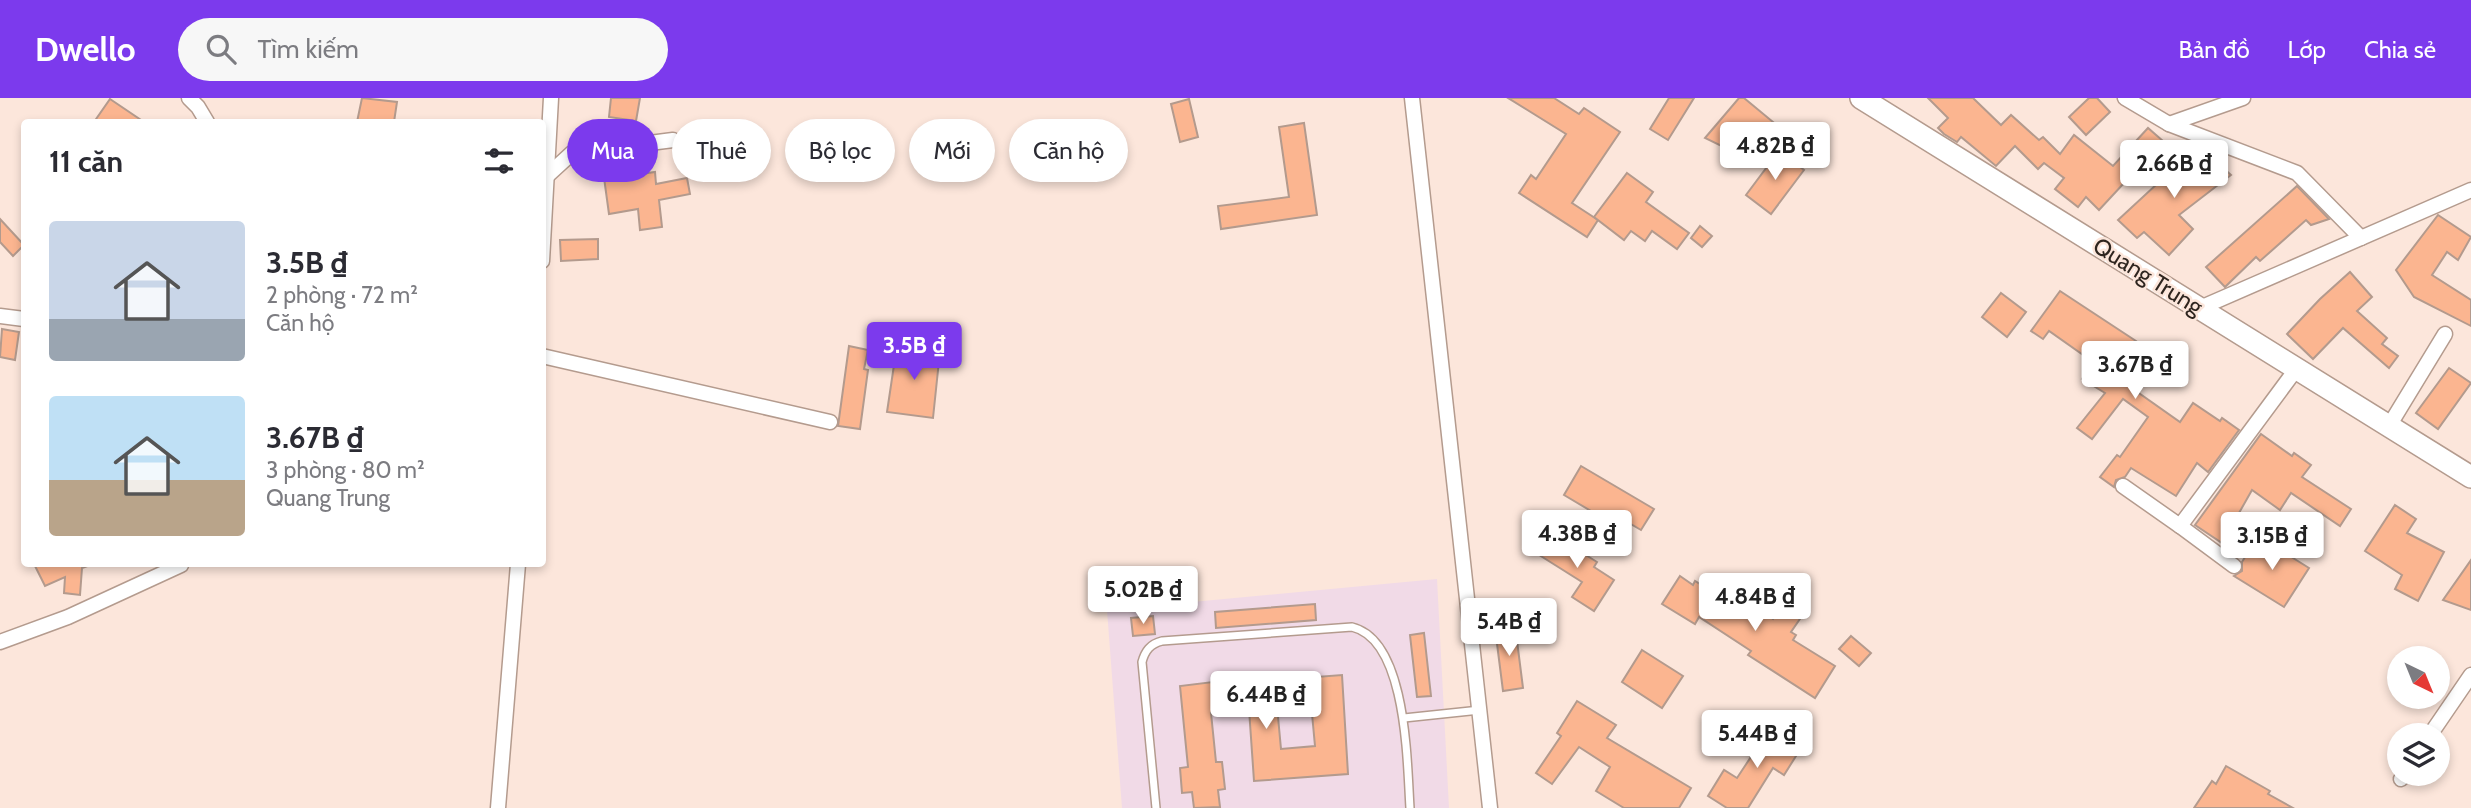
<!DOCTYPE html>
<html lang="vi">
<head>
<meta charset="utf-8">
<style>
  :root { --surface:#fff; --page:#f7f7f7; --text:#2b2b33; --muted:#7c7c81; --accent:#7c3aed }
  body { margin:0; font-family:Cabin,sans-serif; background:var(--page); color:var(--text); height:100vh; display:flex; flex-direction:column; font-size:26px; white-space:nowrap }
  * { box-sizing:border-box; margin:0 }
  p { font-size:23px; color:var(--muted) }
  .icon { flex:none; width:38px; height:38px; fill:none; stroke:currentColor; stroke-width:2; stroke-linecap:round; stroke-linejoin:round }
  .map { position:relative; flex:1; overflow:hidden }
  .drawer { position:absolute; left:21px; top:21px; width:525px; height:448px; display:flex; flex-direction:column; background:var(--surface); border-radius:7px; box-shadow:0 4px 10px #0003 }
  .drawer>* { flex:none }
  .guide { position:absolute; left:567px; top:21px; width:665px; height:63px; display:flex; gap:14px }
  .needle { width:46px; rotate:137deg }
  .tools { position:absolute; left:2387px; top:548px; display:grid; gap:14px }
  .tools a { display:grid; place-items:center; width:63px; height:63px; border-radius:50%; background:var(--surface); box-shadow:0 4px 10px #0003; font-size:35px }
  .price { position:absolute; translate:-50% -60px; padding:0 16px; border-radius:7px; background:#fff; color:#222; font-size:23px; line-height:46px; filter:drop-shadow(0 2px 4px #0008) }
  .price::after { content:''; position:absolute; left:50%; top:42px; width:21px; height:16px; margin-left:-10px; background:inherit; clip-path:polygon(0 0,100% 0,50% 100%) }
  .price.current { background:var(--accent); color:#fff }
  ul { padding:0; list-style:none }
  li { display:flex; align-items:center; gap:21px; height:175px; padding:0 28px }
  li span { display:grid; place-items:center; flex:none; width:196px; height:140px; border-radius:7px; color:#555 }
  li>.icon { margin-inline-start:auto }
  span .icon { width:84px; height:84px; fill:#fffc; stroke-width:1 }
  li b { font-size:30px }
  h2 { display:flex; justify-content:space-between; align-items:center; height:84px; padding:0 28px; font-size:30px }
  .tag { padding:0 24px; border-radius:32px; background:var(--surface); box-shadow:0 4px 10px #0003; font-size:24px; line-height:63px }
  .tag.current { background:var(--accent); color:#fff }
  header { display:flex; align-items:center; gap:42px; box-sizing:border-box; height:98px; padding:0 35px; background:var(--accent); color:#fff }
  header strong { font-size:33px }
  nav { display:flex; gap:38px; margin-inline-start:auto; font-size:24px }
  .search { width:490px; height:63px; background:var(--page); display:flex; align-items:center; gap:18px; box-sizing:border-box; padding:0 24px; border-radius:38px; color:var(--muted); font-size:26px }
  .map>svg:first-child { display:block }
  .medical { fill:#f1dae7 }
  .building { fill:#fbb590; stroke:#b39a8d; stroke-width:2; fill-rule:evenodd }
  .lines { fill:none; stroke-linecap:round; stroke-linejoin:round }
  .service-casing { stroke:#b49b8e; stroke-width:10 }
  .minor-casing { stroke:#b49b8e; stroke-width:17 }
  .secondary-casing { stroke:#b49b8e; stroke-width:24 }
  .service { stroke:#fff; stroke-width:7 }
  .minor { stroke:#fff; stroke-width:14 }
  .secondary { stroke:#fff; stroke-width:21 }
  .labels { text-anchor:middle; stroke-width:5; stroke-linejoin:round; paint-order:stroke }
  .street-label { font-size:23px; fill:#2e251f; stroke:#fce6db }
</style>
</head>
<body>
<header>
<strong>Dwello</strong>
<div class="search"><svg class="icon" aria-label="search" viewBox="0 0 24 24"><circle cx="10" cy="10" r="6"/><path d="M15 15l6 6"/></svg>Tìm kiếm</div>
<nav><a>Bản đồ</a><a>Lớp</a><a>Chia sẻ</a></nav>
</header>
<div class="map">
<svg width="2471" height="710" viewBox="0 0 2471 710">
  <rect width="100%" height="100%" fill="#fce6db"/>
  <polygon class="medical" points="1437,481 1449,710 1122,710 1107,512"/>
  <g class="building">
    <polygon points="362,0 397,4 394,24 357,24"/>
    <polygon points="611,0 640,0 636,23 609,19"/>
    <polygon points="1508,0 1554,0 1579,16 1584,10 1620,34 1572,105 1598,122 1587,139 1519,95 1531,77 1536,81 1566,36"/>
    <polygon points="1669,0 1694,0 1668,42 1650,31"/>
    <polygon points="1739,0 1744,0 1779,29 1791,36 1783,50 1756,35 1738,56 1705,40"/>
    <polygon points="1928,0 1973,0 2001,27 2011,17 2039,42 2043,39 2060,56 2074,37 2113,68 2148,30 2163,43 2099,112 2086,99 2078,109 2055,91 2064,80 2044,65 2038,71 2015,48 1996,68 1961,39 1957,44 1944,36 1938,30 1948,20"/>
    <polygon points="2089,0 2097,0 2110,14 2086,37 2069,19"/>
    <polygon points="110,1 144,24 94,24"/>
    <polygon points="1189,1 1198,39 1180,44 1171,6"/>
    <polygon points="1304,25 1317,117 1221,131 1218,108 1289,99 1279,29"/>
    <polygon points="2198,48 2231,77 2179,117 2193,131 2169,157 2144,134 2137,140 2118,122"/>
    <polygon points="1779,53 1804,72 1771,116 1746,97"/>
    <polygon points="625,62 627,78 655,74 656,86 687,80 690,96 659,102 662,129 640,132 638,111 609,116 602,65"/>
    <polygon points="1627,75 1653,94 1646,104 1689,135 1677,151 1652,133 1645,143 1631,133 1624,142 1594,119"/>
    <polygon points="2297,88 2329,121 2311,127 2306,122 2260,163 2256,159 2225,189 2206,169"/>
    <polygon points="2438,117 2471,139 2458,162 2447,154 2432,177 2471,202 2471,228 2414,199 2396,172"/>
    <polygon points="0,121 24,147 13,158 0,144"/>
    <polygon points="1700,128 1712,138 1702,149 1691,140"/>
    <polygon points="598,141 598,161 561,163 560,142"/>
    <polygon points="2350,174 2372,199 2357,213 2387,240 2382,246 2398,258 2389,270 2343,230 2313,261 2287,236 2320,201"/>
    <polygon points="2060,193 2136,243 2133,248 2156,264 2136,293 2180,324 2193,305 2220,323 2222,320 2239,332 2208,374 2197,365 2176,398 2131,370 2125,379 2116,382 2114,389 2100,379 2117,357 2120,359 2148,319 2123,301 2092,341 2077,330 2105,295 2082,281 2093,264 2049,233 2043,241 2031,233"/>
    <polygon points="2001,195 2026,214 2007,239 1982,219"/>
    <polygon points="2,231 19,234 15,262 0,259"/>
    <polygon points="897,247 940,253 933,320 887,314"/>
    <polygon points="849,248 868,252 864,271 868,272 860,331 838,328"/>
    <polygon points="2449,270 2471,285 2438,331 2416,315"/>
    <polygon points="2261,336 2292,358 2294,355 2311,367 2302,379 2351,411 2340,428 2291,395 2280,412 2252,392 2222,445 2195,427"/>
    <polygon points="1581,368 1654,411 1641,432 1622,421 1618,429 1564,397"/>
    <polygon points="2395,407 2416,421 2407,435 2444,454 2418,503 2395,491 2402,477 2365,453"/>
    <polygon points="1549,434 1597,464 1594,469 1614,482 1594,513 1572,499 1582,484 1536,455"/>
    <polygon points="2258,438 2309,470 2284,509 2234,478 2242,473 2242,464"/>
    <polygon points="2471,462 2471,512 2443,502"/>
    <polygon points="34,466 93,466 82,470 80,497 64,495 65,479 45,488"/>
    <polygon points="1680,478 1693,487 1695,483 1732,506 1737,498 1773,521 1785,503 1804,515 1791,534 1796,537 1793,542 1835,568 1815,600 1748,557 1751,553 1699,519 1695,526 1662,506"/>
    <polygon points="1315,506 1316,522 1216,530 1215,514"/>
    <polygon points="1153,518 1155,536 1133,538 1131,520"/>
    <polygon points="1515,527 1523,590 1503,593 1495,530"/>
    <polygon points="1424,535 1431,598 1417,599 1410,537"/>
    <polygon points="1851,538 1871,555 1859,568 1839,551"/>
    <polygon points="1642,552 1683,578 1662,610 1622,584"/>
    <path d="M1342,577L1348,676L1254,683L1249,611L1211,615L1216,664H1222L1225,691L1218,692L1220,709L1194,710L1192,694L1182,695L1180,670L1188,669L1180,588L1237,581L1238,585ZM1311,605L1315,648L1281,651L1277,608Z"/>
    <polygon points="1577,603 1616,627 1607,640 1691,690 1679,710 1624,710 1596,693 1610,669 1579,649 1552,686 1536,675 1561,638 1557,635"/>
    <polygon points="1772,627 1803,647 1784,677 1773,670 1748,710 1727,710 1708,698 1724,672 1737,680"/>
    <polygon points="2226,668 2270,693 2268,696 2293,710 2194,710 2212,683 2216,686"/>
  </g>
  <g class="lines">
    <g class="service-casing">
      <g id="service">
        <polyline points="1404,620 1480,612"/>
        <path d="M1156,710L1142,564C1145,553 1150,546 1162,543L1352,529C1407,542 1407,664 1410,710"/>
      </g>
    </g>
    <g class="minor-casing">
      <g id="minor">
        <polyline points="189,0 198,9 207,24"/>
        <polyline points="1412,0 1490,710"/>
        <polyline points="2125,0 2169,26 2297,75 2361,140"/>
        <polyline points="2169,26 2243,0"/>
        <polyline points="544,77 548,77 572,55 673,42"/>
        <polyline points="542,163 551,0"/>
        <polyline points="2200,210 2471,92"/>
        <polyline points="0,218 24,221"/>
        <polyline points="542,258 830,324"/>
        <polyline points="2389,328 2445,236"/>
        <polyline points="2123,388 2180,428 2297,270"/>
        <polyline points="2180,428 2234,468"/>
        <polyline points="0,544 68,519 181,467"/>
        <polyline points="2430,637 2471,577"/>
        <polyline points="2401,681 2405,676"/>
        <polyline points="498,710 518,466"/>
      </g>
    </g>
    <g class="secondary-casing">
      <polyline id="secondary" points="1861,0 2471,379"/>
    </g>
    <use href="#service" class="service"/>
    <use href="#minor" class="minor"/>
    <use href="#secondary" class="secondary"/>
  </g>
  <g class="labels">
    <g class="street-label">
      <text transform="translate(2148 178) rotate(32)" y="8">Quang Trung</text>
    </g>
  </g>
</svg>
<div class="tools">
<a><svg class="needle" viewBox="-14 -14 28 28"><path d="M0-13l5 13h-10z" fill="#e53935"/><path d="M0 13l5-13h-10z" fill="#7c7c81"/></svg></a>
<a><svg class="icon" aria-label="layers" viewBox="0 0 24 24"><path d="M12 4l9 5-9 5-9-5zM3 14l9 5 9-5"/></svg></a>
</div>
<b class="price" style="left:1775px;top:84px">4.82B ₫</b>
<b class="price" style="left:2174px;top:102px">2.66B ₫</b>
<b class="price current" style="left:914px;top:284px">3.5B ₫</b>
<b class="price" style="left:2135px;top:303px">3.67B ₫</b>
<b class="price" style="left:1577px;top:472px">4.38B ₫</b>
<b class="price" style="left:2272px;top:474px">3.15B ₫</b>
<b class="price" style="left:1143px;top:528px">5.02B ₫</b>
<b class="price" style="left:1755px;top:535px">4.84B ₫</b>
<b class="price" style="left:1509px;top:560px">5.4B ₫</b>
<b class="price" style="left:1266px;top:633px">6.44B ₫</b>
<b class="price" style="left:1757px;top:672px">5.44B ₫</b>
<div class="guide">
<a class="tag current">Mua</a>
<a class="tag">Thuê</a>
<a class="tag">Bộ lọc</a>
<a class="tag">Mới</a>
<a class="tag">Căn hộ</a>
</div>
<section class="drawer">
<h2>11 căn<svg class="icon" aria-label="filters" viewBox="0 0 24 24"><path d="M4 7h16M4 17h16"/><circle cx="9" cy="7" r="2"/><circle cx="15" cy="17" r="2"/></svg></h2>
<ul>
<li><span style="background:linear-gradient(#c9d6e8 70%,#9aa5b1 0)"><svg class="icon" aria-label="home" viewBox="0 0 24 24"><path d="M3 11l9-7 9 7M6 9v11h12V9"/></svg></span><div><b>3.5B ₫</b><p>2 phòng · 72 m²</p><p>Căn hộ</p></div></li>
<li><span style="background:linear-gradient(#bfe0f5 60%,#b9a48a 0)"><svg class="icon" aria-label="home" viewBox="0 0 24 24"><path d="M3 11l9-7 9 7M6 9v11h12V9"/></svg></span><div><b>3.67B ₫</b><p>3 phòng · 80 m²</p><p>Quang Trung</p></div></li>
</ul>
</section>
</div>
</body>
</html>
